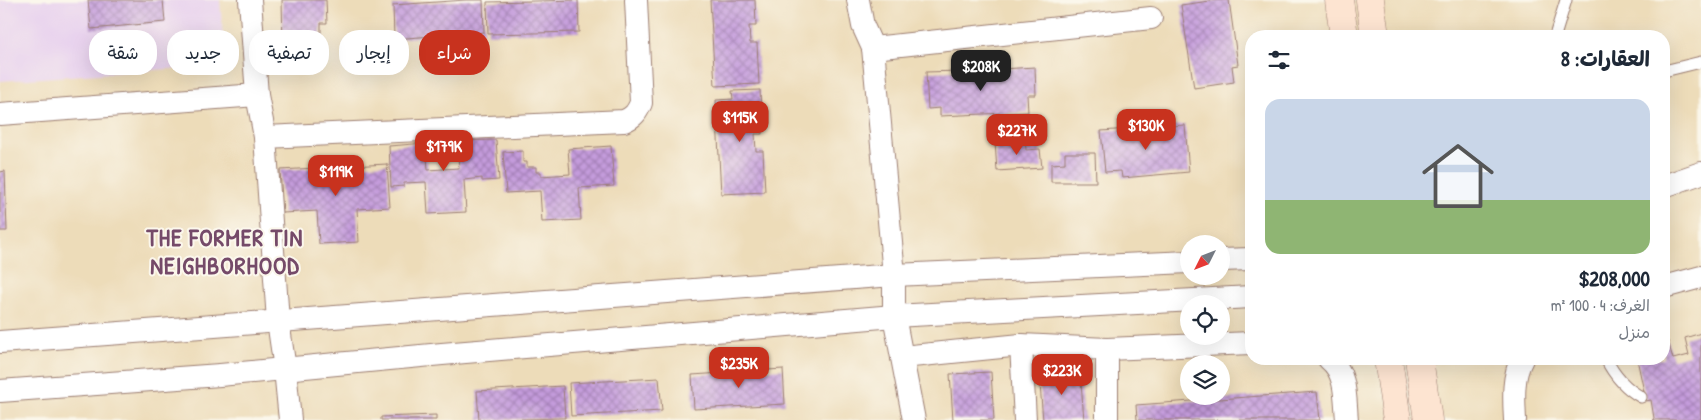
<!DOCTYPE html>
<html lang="ar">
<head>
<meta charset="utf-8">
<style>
  :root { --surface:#fff; --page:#f2f2f3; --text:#1f2937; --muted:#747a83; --accent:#c8321e }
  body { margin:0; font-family:"Patrick Hand","Playpen Sans Arabic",sans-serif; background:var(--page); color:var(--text); direction:rtl; height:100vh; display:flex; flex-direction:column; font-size:19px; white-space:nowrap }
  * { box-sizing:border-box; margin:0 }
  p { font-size:16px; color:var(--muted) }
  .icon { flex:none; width:28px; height:28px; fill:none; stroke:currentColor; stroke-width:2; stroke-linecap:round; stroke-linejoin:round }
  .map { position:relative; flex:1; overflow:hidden; direction:ltr }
  .side { position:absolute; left:1245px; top:30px; width:425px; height:335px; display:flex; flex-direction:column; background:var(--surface); border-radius:20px; box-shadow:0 5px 20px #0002; direction:rtl }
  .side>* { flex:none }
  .guide { position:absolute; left:15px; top:30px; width:475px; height:45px; direction:rtl; display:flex; gap:10px }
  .needle { width:32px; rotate:228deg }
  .fabs { position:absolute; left:1180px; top:235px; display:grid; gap:10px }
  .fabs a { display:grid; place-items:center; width:50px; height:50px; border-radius:50%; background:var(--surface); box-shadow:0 5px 20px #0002; font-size:25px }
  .price { position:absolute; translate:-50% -42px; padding:0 11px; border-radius:10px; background:var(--accent); color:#fff; font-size:16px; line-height:32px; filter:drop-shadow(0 1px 2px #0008) }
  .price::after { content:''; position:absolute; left:50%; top:30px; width:15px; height:11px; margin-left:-8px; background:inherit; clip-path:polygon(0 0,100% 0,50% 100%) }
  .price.on { background:#222; color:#fff }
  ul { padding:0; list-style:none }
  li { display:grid; align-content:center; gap:10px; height:265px; padding:0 20px }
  li span { display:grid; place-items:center; height:155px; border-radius:15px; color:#555 }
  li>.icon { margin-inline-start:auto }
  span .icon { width:90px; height:90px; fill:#fffc; stroke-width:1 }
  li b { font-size:21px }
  h2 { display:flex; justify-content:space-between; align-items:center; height:60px; padding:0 20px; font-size:21px }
  .tag { padding:0 18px; border-radius:20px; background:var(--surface); box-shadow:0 5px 20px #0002; font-size:18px; line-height:45px }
  .tag.on { background:var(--accent); color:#fff }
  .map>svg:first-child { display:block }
  .built { fill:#e8d2ee }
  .building { fill:url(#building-cross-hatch) }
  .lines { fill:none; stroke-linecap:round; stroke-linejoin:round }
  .service-casing { stroke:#9c7e72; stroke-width:13 }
  .minor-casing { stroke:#9c7e72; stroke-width:24 }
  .secondary-casing { stroke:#9c7e72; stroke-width:29 }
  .service { stroke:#fff; stroke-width:11 }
  .minor { stroke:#fff; stroke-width:22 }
  .secondary { stroke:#fde4d1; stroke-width:28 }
  .labels { text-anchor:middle; stroke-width:4; stroke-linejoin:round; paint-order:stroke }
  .district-label { font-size:24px; font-weight:bold; letter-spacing:1px; fill:#754a69; stroke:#fbf7ec }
</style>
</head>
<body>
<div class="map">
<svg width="1701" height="420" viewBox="0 0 1701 420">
  <defs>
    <pattern id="building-cross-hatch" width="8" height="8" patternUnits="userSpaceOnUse" patternTransform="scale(1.25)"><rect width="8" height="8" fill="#c49bdc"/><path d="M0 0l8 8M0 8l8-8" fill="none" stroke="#a17eb3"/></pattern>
  </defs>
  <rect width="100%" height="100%" fill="#fbf7ec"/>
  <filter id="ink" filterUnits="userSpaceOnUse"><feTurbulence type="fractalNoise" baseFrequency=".02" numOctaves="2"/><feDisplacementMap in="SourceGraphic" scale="10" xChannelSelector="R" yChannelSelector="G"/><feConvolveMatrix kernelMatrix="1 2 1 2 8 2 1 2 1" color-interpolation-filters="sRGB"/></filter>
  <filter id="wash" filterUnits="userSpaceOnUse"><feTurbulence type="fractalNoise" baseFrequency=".0096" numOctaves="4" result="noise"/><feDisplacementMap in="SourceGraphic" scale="20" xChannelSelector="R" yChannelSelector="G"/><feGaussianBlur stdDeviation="1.12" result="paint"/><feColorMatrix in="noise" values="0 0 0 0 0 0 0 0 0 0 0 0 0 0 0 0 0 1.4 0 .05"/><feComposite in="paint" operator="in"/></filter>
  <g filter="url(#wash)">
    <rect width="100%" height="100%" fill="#eddcb9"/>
    <polygon class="built" points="0,0 220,0 225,65 0,81"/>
    <g id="blocks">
      <g class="building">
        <polygon points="88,0 163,0 165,22 91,29"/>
        <polygon points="282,0 326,0 327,23 321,23 321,45 283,45"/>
        <polygon points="466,0 483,0 484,32 394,39 393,5"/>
        <polygon points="578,0 579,32 488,34 487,2"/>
        <polygon points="710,0 755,0 756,26 749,26 750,43 757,43 759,84 715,86"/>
        <polygon points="1217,0 1229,0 1238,65 1232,66 1234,82 1194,88 1181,5"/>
        <polygon points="1035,67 1036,95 1027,95 1028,112 940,116 940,108 928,109 926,72 959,71 960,76 1002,74 1002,69"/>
        <polygon points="760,90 762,134 755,134 756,151 763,151 765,192 721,194 716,100 733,99 732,91"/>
        <polygon points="1185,125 1189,172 1122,178 1121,171 1105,172 1101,131"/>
        <polygon points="496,140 499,180 482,181 482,178 464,180 466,212 428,214 426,182 404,183 404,186 391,187 389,146 426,143 428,170 459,168 457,141"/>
        <polygon points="1025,140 1026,150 1040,149 1042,168 997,171 995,142"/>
        <polygon points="611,146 614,186 579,188 581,220 542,222 540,191 506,193 503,152 523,151 523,162 527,162 527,167 536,167 536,172 541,172 541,176 570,174 568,149"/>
        <polygon points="1065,153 1095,153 1096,182 1051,182 1051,164 1065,163"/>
        <polygon points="387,164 390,207 357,209 359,242 319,244 317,211 283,213 280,170"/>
        <polygon points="5,171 7,231 0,231 0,172"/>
        <polygon points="1701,333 1701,420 1653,420 1654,418 1651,400 1646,401 1637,359 1664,359 1664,342 1668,341 1673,359 1689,355 1685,338"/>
        <polygon points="783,369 785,404 694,409 692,375"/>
        <polygon points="1080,370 1084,420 1043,420 1039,373"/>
        <polygon points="991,372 994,420 953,420 950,374"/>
        <polygon points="659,378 662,411 571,416 569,383"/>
        <polygon points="563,386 565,418 479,420 477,391"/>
        <polygon points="1317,392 1320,420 1137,420 1136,405"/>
        <polygon points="436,415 436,420 381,420 381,417"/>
      </g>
    </g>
  </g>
  <g filter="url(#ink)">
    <use href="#blocks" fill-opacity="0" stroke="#9c7e72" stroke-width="1"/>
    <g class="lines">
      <g class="service-casing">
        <g id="service">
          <polyline points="1555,36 1566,0"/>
          <polyline points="1664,71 1701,62"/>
          <path d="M1606,359C1614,375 1625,388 1641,397"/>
        </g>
      </g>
      <g class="minor-casing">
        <g id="minor">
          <polyline points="250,0 257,95 265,137 278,321 285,369 290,420"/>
          <polyline points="858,0 863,26 873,48 894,275 894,316 914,420"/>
          <polyline points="873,48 1151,18"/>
          <polyline points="0,114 257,95"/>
          <path d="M265,137L624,121C634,117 637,112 641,103L636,0"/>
          <polyline points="1664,186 1701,173"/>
          <polyline points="1221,260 1251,259"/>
          <polyline points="1664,287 1701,277"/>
          <polyline points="0,342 894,275 1189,262"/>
          <polyline points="1021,345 1025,420"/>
          <polyline points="1107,349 1107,420"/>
          <polyline points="902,357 1021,345 1107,349 1251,343"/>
          <path d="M1329,359C1347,373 1345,399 1347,420"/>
          <polyline points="0,391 220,375 442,354 894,316 1251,297"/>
          <path d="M1515,420C1514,400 1512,377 1522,359"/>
        </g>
      </g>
      <g class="secondary-casing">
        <g id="secondary">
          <polyline points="1339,0 1344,36"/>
          <polyline points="1370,0 1375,36"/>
          <polyline points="1388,359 1397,420"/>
          <polyline points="1419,359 1428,420"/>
        </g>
      </g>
      <use href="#service" class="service"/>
      <use href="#minor" class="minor"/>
      <use href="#secondary" class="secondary"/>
    </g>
  </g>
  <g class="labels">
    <g class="district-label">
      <text x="225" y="246">THE FORMER TIN<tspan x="225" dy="28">NEIGHBORHOOD</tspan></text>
    </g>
  </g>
</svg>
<div class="fabs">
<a><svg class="needle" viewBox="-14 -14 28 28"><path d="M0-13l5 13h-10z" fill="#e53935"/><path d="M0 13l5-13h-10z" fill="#747a83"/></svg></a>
<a><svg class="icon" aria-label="locate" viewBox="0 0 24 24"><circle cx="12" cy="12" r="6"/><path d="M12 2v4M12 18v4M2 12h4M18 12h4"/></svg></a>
<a><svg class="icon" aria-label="layers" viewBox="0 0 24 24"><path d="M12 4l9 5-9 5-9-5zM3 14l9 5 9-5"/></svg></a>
</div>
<b class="price on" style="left:981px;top:92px">$208K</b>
<b class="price" style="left:740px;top:143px">$115K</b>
<b class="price" style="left:1146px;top:151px">$130K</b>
<b class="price" style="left:1017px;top:156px">$227K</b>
<b class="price" style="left:444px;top:172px">$179K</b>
<b class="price" style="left:336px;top:197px">$119K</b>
<b class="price" style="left:739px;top:389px">$235K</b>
<b class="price" style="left:1062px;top:396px">$223K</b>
<div class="guide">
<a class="tag on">شراء</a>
<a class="tag">إيجار</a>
<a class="tag">تصفية</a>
<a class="tag">جديد</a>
<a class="tag">شقة</a>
</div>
<section class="side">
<h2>العقارات: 8<svg class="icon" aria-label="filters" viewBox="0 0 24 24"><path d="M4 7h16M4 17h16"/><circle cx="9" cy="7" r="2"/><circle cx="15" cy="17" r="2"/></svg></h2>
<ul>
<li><span style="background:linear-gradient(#c9d6e8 65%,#8fb573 0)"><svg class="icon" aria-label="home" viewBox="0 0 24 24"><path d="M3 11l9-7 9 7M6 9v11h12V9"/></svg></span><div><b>$208,000</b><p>الغرف: 4 · 100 m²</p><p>منزل</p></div></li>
</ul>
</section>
</div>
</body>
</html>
